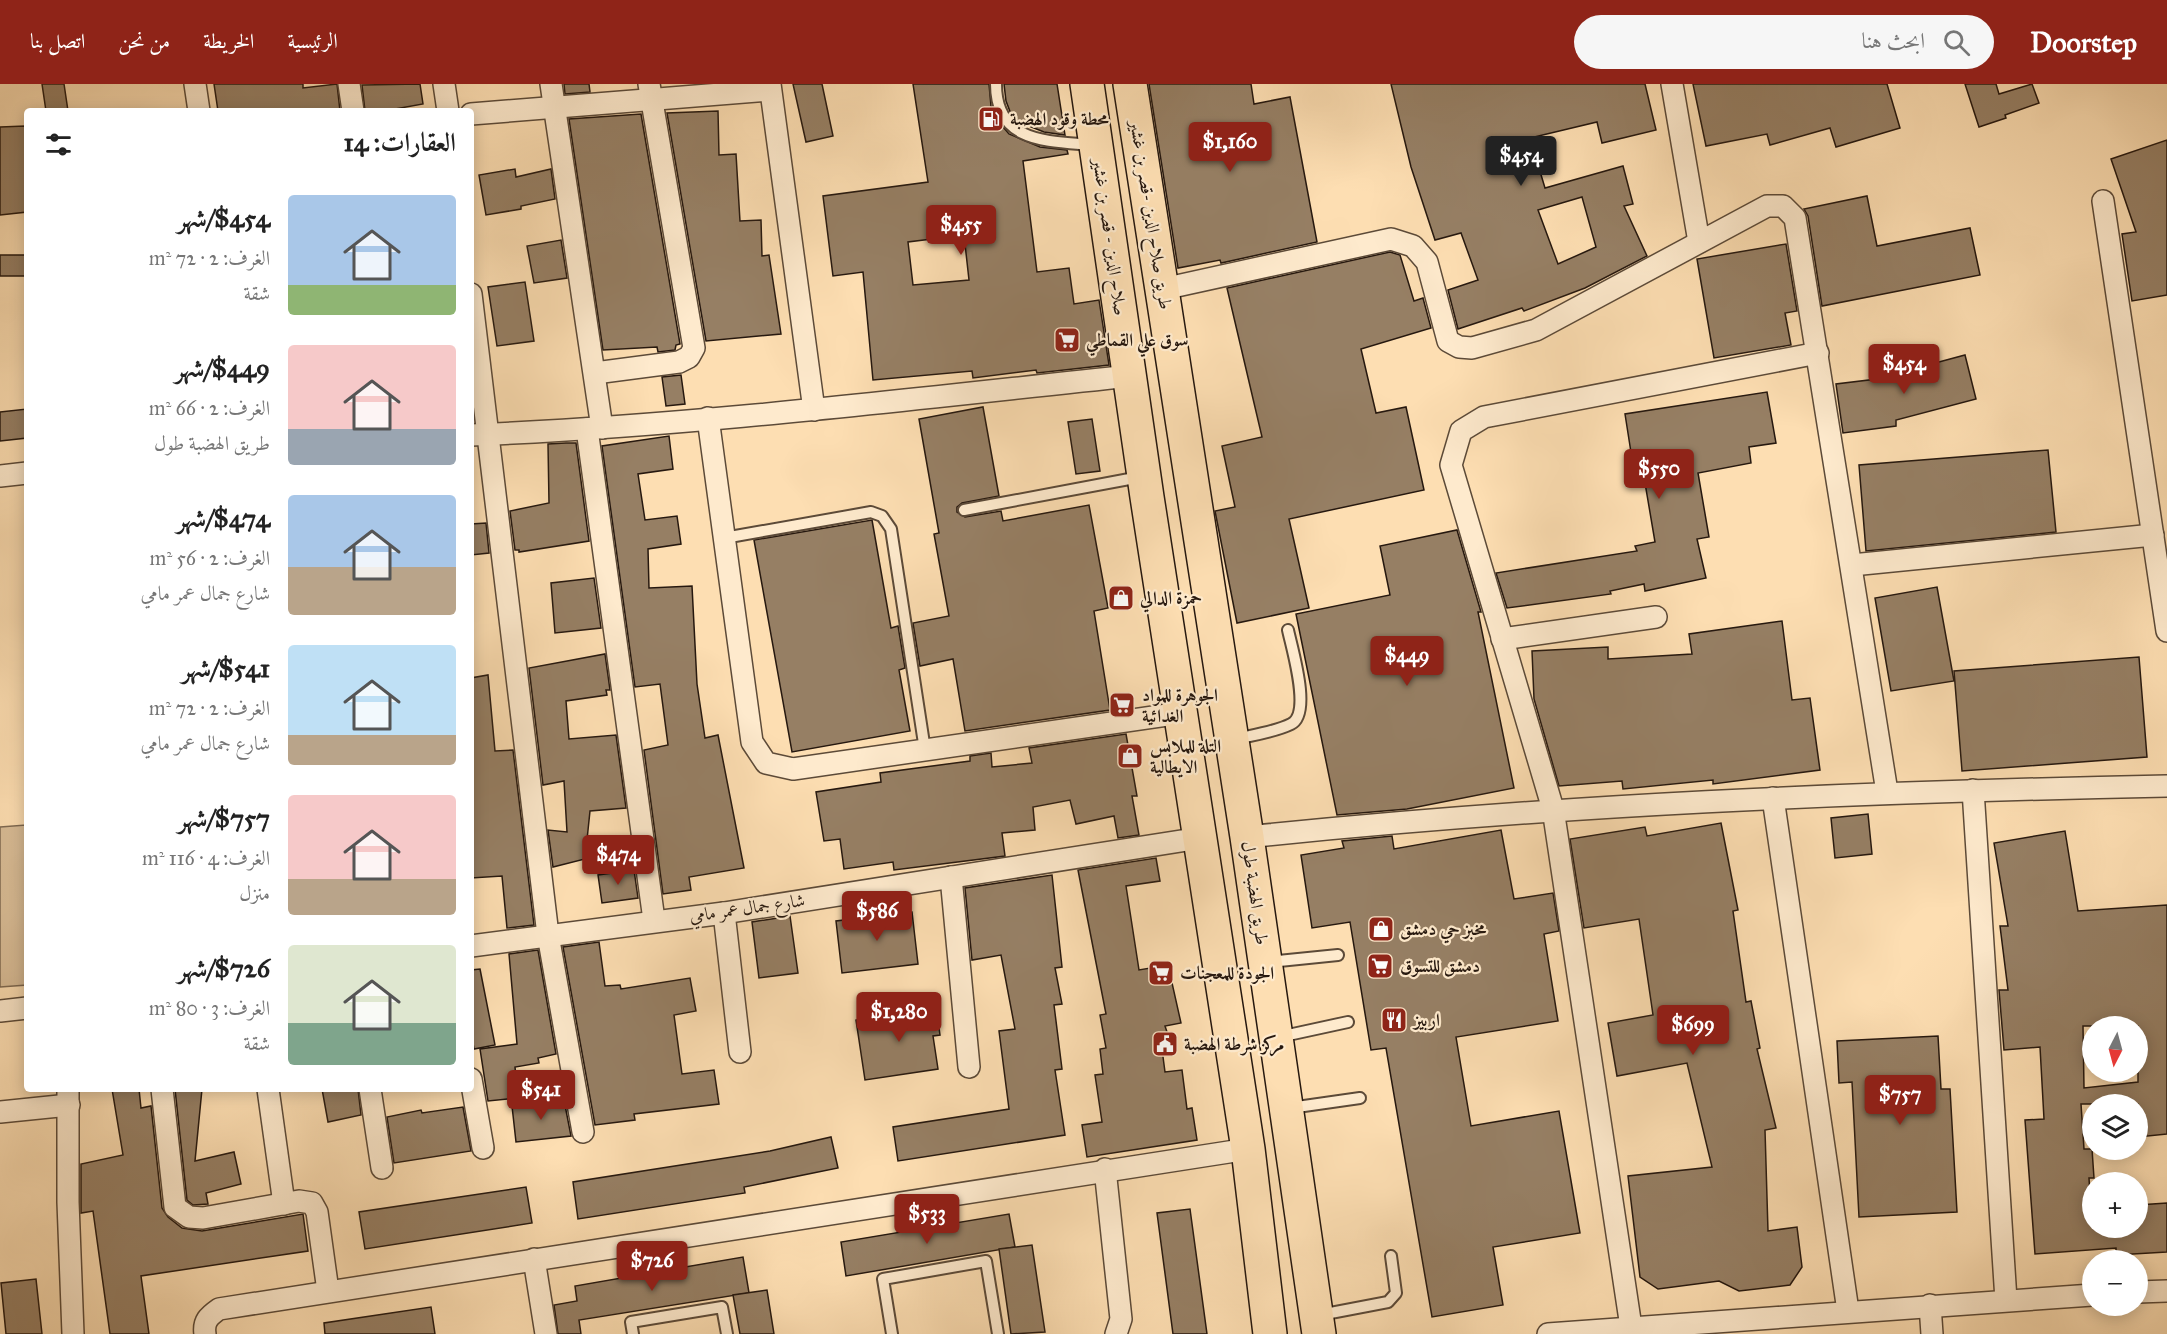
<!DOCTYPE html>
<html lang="ar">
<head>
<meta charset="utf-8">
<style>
  :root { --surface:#fff; --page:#f6f6f6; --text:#222; --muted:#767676; --accent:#8f2418 }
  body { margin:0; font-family:"IM FELL Great Primer",Amiri,serif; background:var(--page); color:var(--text); direction:rtl; height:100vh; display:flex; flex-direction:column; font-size:22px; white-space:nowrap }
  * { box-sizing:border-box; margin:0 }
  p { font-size:20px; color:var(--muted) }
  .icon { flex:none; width:33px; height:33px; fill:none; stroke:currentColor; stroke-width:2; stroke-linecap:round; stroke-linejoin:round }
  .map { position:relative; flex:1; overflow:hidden; direction:ltr }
  .details { position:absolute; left:24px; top:24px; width:450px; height:984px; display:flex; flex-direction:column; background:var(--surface); border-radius:6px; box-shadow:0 3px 15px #0003; direction:rtl }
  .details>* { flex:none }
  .needle { width:39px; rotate:186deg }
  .fabs { position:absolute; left:2082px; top:932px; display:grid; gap:12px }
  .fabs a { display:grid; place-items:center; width:66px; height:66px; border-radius:50%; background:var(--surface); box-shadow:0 3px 15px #0003; font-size:30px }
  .price { position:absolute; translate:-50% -51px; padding:0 14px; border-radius:6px; background:var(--accent); color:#fff; font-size:20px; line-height:39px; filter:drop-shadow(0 2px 3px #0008) }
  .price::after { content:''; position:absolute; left:50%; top:36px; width:18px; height:14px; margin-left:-9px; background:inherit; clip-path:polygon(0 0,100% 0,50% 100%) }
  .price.on { background:#222; color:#fff }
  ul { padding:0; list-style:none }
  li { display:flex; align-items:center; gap:18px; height:150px; padding:0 18px }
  li span { display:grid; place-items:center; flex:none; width:168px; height:120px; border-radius:6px; color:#555 }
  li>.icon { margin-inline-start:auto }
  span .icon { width:72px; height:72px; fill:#fffc; stroke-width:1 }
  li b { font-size:26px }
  h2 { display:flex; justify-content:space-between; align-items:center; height:72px; padding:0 18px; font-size:26px }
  header { display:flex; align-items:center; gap:36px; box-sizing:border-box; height:84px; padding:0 30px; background:var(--accent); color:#fff }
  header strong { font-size:28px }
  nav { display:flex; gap:33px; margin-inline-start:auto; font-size:21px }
  .search { width:420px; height:54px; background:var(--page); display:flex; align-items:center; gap:15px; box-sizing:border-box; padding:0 21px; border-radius:33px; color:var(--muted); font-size:22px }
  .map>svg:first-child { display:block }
  .green { fill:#d8bc96; stroke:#7f6a52; stroke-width:1.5 }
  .building { fill:#967f64; stroke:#26180f; stroke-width:1.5; fill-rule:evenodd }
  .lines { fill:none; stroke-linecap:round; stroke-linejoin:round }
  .lane-casing { stroke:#5c4a38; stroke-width:14 }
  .street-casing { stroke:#5c4a38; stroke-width:24 }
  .highway-casing { stroke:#26180f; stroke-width:36 }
  .lane { stroke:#feeacd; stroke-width:10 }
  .street { stroke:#feeacd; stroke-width:21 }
  .highway { stroke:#fddeb2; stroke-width:33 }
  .labels { text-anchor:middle; stroke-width:4.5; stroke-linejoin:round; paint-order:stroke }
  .poi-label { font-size:18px; font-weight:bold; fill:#26180f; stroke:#feeacd; text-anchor:start }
  .street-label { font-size:18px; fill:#26180f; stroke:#feeacd }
</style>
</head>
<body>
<header>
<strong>Doorstep</strong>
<div class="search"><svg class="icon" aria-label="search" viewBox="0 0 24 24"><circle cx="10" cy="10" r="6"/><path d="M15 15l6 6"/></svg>ابحث هنا</div>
<nav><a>الرئيسية</a><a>الخريطة</a><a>من نحن</a><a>اتصل بنا</a></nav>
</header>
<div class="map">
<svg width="2167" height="1250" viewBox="0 0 2167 1250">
  <rect width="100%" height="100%" fill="#fddeb2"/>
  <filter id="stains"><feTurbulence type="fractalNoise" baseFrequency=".00333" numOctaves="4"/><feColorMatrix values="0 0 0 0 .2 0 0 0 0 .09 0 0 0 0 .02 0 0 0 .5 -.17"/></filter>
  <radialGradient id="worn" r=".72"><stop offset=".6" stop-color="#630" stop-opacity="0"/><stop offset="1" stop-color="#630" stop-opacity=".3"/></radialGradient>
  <polygon class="green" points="26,741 27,901 0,903 0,743"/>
  <g class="building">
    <polygon points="42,0 64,0 68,27 46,27"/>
    <polygon points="214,0 303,0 303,4 337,0 340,27 218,27"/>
    <polygon points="420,0 423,20 384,27 365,27 362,1"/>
    <polygon points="564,0 589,0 590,8 565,10"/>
    <polygon points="793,0 822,0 833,52 806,58"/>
    <path d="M913,0H989L991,22L998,37L1009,50L1040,63L1067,66L1068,70L1023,77L1037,188L1069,184L1074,220L1099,216L1109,281L1037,289L1036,286L973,294L972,287L873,296L863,188L833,192L823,112L928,98ZM964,151L969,196L913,201L908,158Z"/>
    <polygon points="1004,0 1057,0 1065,51 1044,48 1019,38 1011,30 1006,17"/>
    <polygon points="1149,0 1251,0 1254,20 1290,13 1317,158 1221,179 1220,176 1178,184"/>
    <path d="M1391,0H1645L1656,46L1602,59L1597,38L1530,54L1545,104L1623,82L1633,120L1624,122L1647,172L1585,204L1524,227L1522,224L1458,245L1448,206L1478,196L1461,149L1435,156L1411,83ZM1582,113L1596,163L1558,180L1538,126Z"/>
    <polygon points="1693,0 1887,0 1900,44 1836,63 1830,44 1770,61 1767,50 1706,62"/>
    <polygon points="1965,0 1996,0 1999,10 2032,0 2039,19 2005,31 2006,34 1979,43"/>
    <polygon points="718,27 719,71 736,70 740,137 761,136 762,172 769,171 781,250 706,257 667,29"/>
    <polygon points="641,30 680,260 676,261 675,266 658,268 657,263 603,266 569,35"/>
    <polygon points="25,42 27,128 0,131 0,43"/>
    <polygon points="2167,56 2167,211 2132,217 2122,150 2136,148 2111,75"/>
    <polygon points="515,85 516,93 551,85 555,115 521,122 521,125 486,131 479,91"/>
    <polygon points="1867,112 1877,162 1970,144 1980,191 1822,222 1808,132 1804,125"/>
    <polygon points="561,156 567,194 534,199 527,162"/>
    <polygon points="1786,160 1797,227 1785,229 1791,261 1714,274 1697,175"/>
    <polygon points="1390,168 1400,171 1414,217 1423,214 1431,244 1361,265 1376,329 1406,323 1424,406 1289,435 1309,524 1237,539 1215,427 1235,423 1222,362 1262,353 1227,204"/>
    <rect x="0" y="171" width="27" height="21"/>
    <polygon points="525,198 534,257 497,262 488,203"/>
    <polygon points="1965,271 1976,315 1896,336 1896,342 1843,349 1836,300 1910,291 1909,286"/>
    <polygon points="681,291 685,320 666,322 662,293"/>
    <polygon points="1767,308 1776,359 1749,363 1751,379 1698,389 1709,453 1697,455 1706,494 1645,507 1644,500 1610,507 1611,510 1507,524 1496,489 1637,467 1635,462 1655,458 1644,393 1635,394 1625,330"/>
    <polygon points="983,323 999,412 962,419 957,423 957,428 965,433 1001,427 1003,437 1089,421 1108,524 1094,527 1110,626 965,647 953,575 920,582 913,539 949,532 934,450 939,449 919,335"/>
    <polygon points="27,325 27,354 0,357 0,328"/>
    <polygon points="1092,335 1100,387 1076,390 1068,338"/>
    <polygon points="669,352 673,385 638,390 645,436 677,432 681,460 648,465 649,504 692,502 697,600 705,654 718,651 744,784 689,793 691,806 663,810 644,666 668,661 660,600 635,603 602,362"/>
    <polygon points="566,359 576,359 589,457 519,468 519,466 515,466 510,427 549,419 548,360"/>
    <polygon points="2048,366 2056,448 1866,467 1859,381"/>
    <polygon points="872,436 891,544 898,542 905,584 899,586 910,647 792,668 754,456"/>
    <polygon points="486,439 489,469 471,471 471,440"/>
    <polygon points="1457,446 1481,528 1478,528 1514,704 1407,725 1337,731 1296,530 1390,511 1380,462"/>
    <polygon points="594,494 601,544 555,549 551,499"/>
    <polygon points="1937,503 1954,597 1891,607 1875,514"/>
    <polygon points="1782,537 1792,616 1810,614 1820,686 1713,700 1713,696 1623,705 1622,697 1559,702 1534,615 1532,567 1608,563 1608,575 1692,570 1689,550"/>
    <polygon points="605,570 610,606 606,606 607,611 566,617 569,655 616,651 626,724 590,727 585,775 553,783 548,746 567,748 564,697 543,701 529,584"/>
    <polygon points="2139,573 2147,673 1962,687 1954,587"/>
    <polygon points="488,591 495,667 513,666 534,841 507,844 502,792 471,794 471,594"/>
    <polygon points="1126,650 1137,712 1132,712 1139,751 1118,754 1114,732 1076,740 1070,716 1033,723 1035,746 1002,749 1005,772 894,786 893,778 844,785 840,755 824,757 816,708 881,698 880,689 970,677 970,672 991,669 992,683 1032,679 1029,664"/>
    <polygon points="1868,730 1872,770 1835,774 1831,734"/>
    <polygon points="1721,739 1738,826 1733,827 1746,918 1751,917 1760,964 1757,965 1776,1044 1765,1046 1768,1147 1797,1143 1802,1183 1790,1201 1739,1207 1719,1197 1658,1205 1640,1193 1628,1092 1712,1083 1687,979 1617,992 1608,939 1653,931 1639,835 1584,844 1570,755 1645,743 1647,752"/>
    <polygon points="1501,746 1514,815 1553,809 1559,847 1544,850 1558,937 1456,953 1471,1042 1559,1027 1580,1149 1493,1163 1503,1221 1432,1233 1386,964 1371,966 1350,838 1312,844 1301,771 1344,764 1342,757 1392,752 1394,765"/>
    <path d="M2065,747L2078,827L2167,821V1050L2138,1053V1020H2081L2084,1065H2092L2094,1094H2089L2092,1143H2138V1121L2167,1119V1168L2116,1171V1164L2035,1170L2025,1036L2044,1035L2040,963L2004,966L1999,906H2008L2000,842H2008L1994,759ZM2083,942H2138V998L2084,1004Z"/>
    <polygon points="1156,774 1160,797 1126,802 1139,886 1168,881 1181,939 1165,942 1167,948 1160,950 1165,988 1182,986 1187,1025 1192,1024 1197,1056 1087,1073 1082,1041 1102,1038 1095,991 1103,990 1100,965 1106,964 1100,931 1106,930 1078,786"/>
    <polygon points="634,786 638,814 602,819 598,791"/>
    <polygon points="1052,791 1062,883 1055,884 1062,920 1054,921 1062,985 1055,986 1065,1051 898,1077 893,1043 1009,1025 999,947 1015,945 1001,871 972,876 965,804"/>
    <polygon points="912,828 918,880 842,889 836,837"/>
    <polygon points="790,832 798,889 759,894 752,838"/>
    <polygon points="599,858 605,902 620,901 621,905 690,894 696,927 674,931 682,990 714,986 719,1020 634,1030 635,1036 595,1041 563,863"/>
    <polygon points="538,866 556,970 538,974 539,979 515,983 518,1014 488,1017 480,965 517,960 509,870"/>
    <polygon points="480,885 495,961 474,965 471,949 471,886"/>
    <polygon points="936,923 940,951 933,952 938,985 865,996 856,936"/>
    <polygon points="1938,952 1941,1005 1950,1005 1957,1128 1859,1133 1852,998 1839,999 1837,957"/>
    <polygon points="112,1005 139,1005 141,1024 151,1022 162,1124 168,1133 182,1144 202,1147 303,1130 308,1167 141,1192 149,1250 110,1250 93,1127 81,1129 81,1080 123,1071"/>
    <polygon points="175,1005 202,1005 195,1077 234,1068 241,1100 206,1109 208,1120 193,1121 187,1116"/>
    <polygon points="322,1005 358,1005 361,1031 328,1038"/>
    <polygon points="564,1016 571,1052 516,1058 512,1022"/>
    <polygon points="463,1023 471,1067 394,1079 387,1033 421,1026 422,1029"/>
    <polygon points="831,1053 838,1084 744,1103 745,1109 578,1135 573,1098 770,1067"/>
    <polygon points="526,1103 532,1139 365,1165 359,1128"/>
    <polygon points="1190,1125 1207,1250 1173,1250 1157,1129"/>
    <polygon points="1009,1130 1015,1163 846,1192 841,1158"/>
    <polygon points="1032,1161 1045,1248 1011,1250 999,1165"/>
    <polygon points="743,1173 749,1209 579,1236 581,1250 558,1250 554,1221 577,1217 575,1202"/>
    <polygon points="36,1195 42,1250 6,1250 1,1199"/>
    <polygon points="767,1206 774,1250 740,1250 733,1211"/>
    <polygon points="431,1223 435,1250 325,1250 324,1239"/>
  </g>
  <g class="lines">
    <g class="lane-casing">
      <g id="lane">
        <path d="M996,0C996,59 1047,57 1092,61"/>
        <polyline points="964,426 1140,393"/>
        <polyline points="724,454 871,428 882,432 891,445 925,666"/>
        <path d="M1236,655C1253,651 1275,648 1291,640C1312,630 1292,565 1288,546"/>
        <polyline points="1269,878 1338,871"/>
        <polyline points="1279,953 1348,938"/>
        <polyline points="1290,1024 1360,1014"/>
        <polyline points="1320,1231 1388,1218 1396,1209 1391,1172"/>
        <polyline points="633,1250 631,1238 722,1223 727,1250"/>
        <polyline points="892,1250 883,1195 986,1177 998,1250"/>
      </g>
    </g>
    <g class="street-casing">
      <g id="street">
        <polyline points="195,0 199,27"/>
        <polyline points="349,0 353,27"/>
        <polyline points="444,0 448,27"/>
        <polyline points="551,0 602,344"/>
        <polyline points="770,0 814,326"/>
        <polyline points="1672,0 1699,158"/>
        <polyline points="471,30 770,6"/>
        <polyline points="2103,117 2167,547"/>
        <polyline points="1163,205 1391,155 1413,162 1427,178 1448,257 1459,263 1472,264 1536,246 1767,122 1783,122 1795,134 1887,708"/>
        <polyline points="471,210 548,851 583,1048"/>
        <polyline points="595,289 679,278 689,273 694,264 649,0"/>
        <polyline points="708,334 752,658 766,679 793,685 1181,629"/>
        <polyline points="587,345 654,836"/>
        <path d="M471,351C691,342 911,315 1130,292"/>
        <polyline points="0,392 27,389"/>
        <polyline points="1852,481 2153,451"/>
        <polyline points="1502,555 1656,533"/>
        <polyline points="1973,706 2006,1216"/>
        <polyline points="1773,714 1848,1227"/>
        <path d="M1247,753C1553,721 1860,708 2167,702"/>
        <polyline points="951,793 969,983"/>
        <polyline points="724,829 740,968"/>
        <polyline points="471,862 724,829 1200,754"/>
        <polyline points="0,927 27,924"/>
        <polyline points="471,995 483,1064"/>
        <polyline points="68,1005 68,1118 73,1250"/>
        <polyline points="162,1005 175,1123 189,1133 203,1134 299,1117 312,1119 317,1128 328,1207"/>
        <polyline points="268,1005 284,1120"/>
        <polyline points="370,1005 382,1084"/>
        <polyline points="0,1028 69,1021"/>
        <polyline points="1105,1085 1121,1235 1116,1250"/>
        <polyline points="534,1175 546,1250"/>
        <polyline points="2138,1208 2167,1207"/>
        <polyline points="1930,1221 1932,1250"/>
        <polyline points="1631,1243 1553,725 1451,381 1461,347 1484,333 1818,269"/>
        <path d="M205,1250C203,1237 209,1232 219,1225L1248,1065"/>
        <polyline points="1548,1250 2092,1211"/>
      </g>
    </g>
    <g class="highway-casing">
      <g id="highway">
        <polyline points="1087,0 1147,413 1248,1065 1270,1250"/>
        <polyline points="1130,0 1247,753 1319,1250"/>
      </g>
    </g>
    <use href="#lane" class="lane"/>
    <use href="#street" class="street"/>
    <use href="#highway" class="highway"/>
  </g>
  <defs>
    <g id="fuel-square" transform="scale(1.35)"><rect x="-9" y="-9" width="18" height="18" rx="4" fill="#8f2418" stroke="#feeacd"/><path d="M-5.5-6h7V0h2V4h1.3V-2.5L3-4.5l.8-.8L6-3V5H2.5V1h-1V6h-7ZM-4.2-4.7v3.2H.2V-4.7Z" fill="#fff"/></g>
    <g id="supermarket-square" transform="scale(1.35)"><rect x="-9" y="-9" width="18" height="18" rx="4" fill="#8f2418" stroke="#feeacd"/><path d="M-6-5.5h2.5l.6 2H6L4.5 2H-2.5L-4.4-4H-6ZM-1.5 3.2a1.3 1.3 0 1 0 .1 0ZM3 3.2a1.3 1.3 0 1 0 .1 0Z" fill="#fff"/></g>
    <g id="shop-square" transform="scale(1.35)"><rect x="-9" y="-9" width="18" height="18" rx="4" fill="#8f2418" stroke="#feeacd"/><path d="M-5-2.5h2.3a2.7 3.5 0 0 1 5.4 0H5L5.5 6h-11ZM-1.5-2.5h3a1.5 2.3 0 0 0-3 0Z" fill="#fff"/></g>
    <g id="restaurant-square" transform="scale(1.35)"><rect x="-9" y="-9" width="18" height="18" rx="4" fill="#8f2418" stroke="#feeacd"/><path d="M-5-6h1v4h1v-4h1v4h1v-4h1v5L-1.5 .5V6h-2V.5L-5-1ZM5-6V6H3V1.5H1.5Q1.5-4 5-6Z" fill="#fff"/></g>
    <g id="civic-square" transform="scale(1.35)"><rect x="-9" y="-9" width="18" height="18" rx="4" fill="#8f2418" stroke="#feeacd"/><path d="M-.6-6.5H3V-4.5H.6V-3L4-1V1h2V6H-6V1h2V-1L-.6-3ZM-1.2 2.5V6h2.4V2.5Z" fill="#fff"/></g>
  </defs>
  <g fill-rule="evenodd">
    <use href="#fuel-square" x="991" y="35"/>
    <use href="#supermarket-square" x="1067" y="256"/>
    <use href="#shop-square" x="1121" y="514"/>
    <use href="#supermarket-square" x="1122" y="621"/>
    <use href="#shop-square" x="1130" y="672"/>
    <use href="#shop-square" x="1381" y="845"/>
    <use href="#supermarket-square" x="1380" y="882"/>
    <use href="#supermarket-square" x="1161" y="889"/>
    <use href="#restaurant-square" x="1394" y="936"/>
    <use href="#civic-square" x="1165" y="960"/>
  </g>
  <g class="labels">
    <g class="poi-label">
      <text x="1010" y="41">محطة وقود الهضبة</text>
      <text x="1086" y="262">سوق علي القماطي</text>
      <text x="1140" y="520">حمزة الدالي</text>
      <text x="1142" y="617">الجوهرة للمواد<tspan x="1142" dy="21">الغدائية</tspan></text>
      <text x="1150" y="668">التلة للملابس<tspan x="1150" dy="21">الايطالية</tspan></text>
      <text x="1400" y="851">مخبز حي دمشق</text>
      <text x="1400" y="888">دمشق للتسوق</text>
      <text x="1180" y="895">الجودة للمعجنات</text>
      <text x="1414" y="942">اربيز</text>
      <text x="1184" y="966">مركز شرطة الهضبة</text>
    </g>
    <g class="street-label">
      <text transform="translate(1151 131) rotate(81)" y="6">طريق صلاح الدين -قصر بن غشير</text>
      <text transform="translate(1110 153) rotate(82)" y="6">صلاح الدين - قصر بن غشير</text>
      <text transform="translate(1255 809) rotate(82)" y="6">طريق الهضبة طول</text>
      <text transform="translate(747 824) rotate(-8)" y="6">شارع جمال عمر مامي</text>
    </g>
  </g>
  <rect width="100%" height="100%" filter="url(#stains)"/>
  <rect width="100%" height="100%" fill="url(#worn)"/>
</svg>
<div class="fabs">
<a><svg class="needle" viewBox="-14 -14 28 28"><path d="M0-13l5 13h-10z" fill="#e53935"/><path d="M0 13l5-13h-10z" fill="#767676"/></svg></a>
<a><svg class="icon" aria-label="layers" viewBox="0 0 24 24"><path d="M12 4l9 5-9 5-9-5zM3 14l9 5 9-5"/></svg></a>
<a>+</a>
<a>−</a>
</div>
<b class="price" style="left:1230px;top:89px">$1,160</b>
<b class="price on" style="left:1521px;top:103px">$454</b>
<b class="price" style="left:961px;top:172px">$455</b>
<b class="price" style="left:1904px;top:311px">$454</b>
<b class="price" style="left:1659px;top:416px">$550</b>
<b class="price" style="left:1407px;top:603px">$449</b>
<b class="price" style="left:618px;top:802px">$474</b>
<b class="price" style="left:877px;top:858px">$586</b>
<b class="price" style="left:899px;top:959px">$1,280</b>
<b class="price" style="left:1693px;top:972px">$699</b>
<b class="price" style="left:541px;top:1037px">$541</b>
<b class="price" style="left:1900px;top:1042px">$757</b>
<b class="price" style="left:927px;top:1161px">$533</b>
<b class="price" style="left:652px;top:1208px">$726</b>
<section class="details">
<h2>العقارات: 14<svg class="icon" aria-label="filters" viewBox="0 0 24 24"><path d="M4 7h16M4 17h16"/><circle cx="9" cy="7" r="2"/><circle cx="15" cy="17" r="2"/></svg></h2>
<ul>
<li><span style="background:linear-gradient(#a9c7e8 75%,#8fb573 0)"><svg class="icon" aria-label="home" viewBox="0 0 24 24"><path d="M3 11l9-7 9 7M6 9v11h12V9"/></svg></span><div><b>$454/شهر</b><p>الغرف: 2 · 72 m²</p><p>شقة</p></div></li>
<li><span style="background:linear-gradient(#f6c9c9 70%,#9aa5b1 0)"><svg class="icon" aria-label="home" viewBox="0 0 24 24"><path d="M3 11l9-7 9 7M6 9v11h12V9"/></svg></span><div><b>$449/شهر</b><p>الغرف: 2 · 66 m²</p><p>طريق الهضبة طول</p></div></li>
<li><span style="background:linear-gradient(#a9c7e8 60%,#b9a48a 0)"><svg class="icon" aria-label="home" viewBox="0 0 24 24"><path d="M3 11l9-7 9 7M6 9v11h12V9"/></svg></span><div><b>$474/شهر</b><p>الغرف: 2 · 56 m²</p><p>شارع جمال عمر مامي</p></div></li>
<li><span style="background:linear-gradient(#bfe0f5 75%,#b9a48a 0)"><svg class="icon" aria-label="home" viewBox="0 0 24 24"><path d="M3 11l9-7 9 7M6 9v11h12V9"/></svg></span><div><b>$541/شهر</b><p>الغرف: 2 · 72 m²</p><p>شارع جمال عمر مامي</p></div></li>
<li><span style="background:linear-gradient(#f6c9c9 70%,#b9a48a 0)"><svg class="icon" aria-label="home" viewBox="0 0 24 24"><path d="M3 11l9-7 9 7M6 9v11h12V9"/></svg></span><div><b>$757/شهر</b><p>الغرف: 4 · 116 m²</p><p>منزل</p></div></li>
<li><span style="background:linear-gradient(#dfe7d0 65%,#7fa58c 0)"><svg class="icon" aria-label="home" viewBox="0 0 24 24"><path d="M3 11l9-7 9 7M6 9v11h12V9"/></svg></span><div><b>$726/شهر</b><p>الغرف: 3 · 80 m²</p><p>شقة</p></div></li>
</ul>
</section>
</div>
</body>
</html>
